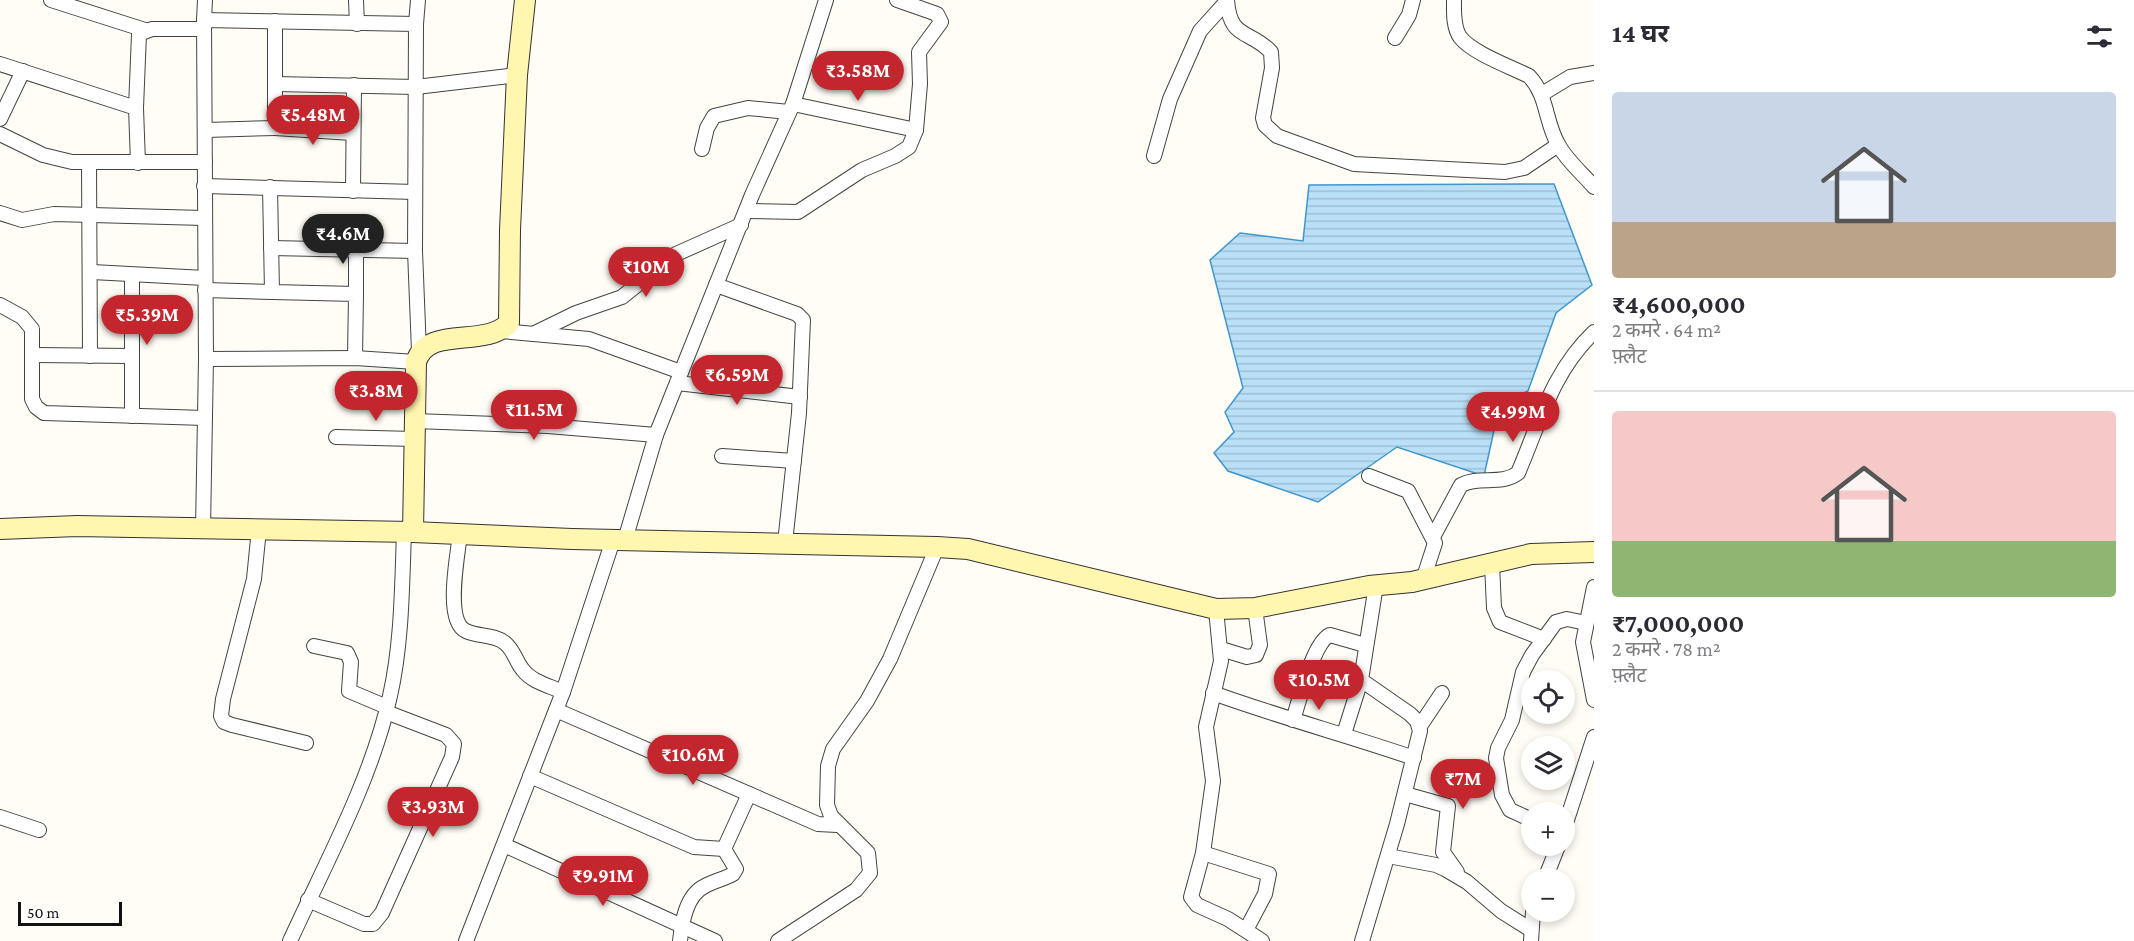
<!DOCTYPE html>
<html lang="hi">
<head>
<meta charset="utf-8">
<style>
  :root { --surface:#fff; --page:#f7f7f7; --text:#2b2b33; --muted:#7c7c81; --line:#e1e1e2; --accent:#c4262e }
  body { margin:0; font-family:"Crimson Pro","Noto Sans Devanagari",serif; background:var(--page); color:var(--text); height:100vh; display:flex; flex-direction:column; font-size:22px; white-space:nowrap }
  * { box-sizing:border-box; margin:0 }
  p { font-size:20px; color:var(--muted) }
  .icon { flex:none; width:33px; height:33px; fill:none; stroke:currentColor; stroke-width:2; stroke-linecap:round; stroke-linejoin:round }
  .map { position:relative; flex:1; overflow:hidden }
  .drawer { display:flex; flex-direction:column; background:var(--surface); width:540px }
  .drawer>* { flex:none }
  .buttons { position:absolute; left:1521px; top:670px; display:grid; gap:12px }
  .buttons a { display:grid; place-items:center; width:54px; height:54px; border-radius:50%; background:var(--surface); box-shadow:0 3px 9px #0003; font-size:30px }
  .scale { position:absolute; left:18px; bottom:15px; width:104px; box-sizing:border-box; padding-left:6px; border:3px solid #111; border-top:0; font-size:16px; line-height:21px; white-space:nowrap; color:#111; -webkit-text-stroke:4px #fff; paint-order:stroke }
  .price { position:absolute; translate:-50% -51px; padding:0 14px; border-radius:21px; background:var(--accent); color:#fff; font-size:20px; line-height:39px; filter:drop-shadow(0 2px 3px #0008) }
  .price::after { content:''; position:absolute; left:50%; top:36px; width:18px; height:14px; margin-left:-9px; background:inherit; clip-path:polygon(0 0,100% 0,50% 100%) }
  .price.current { background:#222; color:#fff }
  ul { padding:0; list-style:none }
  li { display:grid; align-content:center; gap:12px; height:318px; padding:0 18px }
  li+li { border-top:2px solid var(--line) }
  li span { display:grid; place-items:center; height:186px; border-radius:6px; color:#555 }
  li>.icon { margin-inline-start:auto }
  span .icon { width:108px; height:108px; fill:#fffc; stroke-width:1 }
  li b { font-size:26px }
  h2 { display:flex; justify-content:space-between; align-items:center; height:72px; padding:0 18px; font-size:26px }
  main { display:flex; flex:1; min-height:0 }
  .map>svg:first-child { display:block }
  .water { fill:url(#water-rules); stroke:#3f96cf; stroke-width:1.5 }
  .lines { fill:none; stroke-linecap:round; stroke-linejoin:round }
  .street-casing { stroke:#444; stroke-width:16 }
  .secondary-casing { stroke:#333; stroke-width:22 }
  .street { stroke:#fff; stroke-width:14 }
  .secondary { stroke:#fff6b0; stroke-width:20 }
</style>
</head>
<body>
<main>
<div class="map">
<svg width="1594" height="941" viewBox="0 0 1594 941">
  <defs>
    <pattern id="water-rules" width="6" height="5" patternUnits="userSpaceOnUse" patternTransform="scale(1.5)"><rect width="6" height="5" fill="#b9e0f7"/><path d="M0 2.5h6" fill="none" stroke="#9ebfd3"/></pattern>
  </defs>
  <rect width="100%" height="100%" fill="#fffdf5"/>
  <polygon class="water" points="1554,184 1592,285 1556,313 1528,391 1500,403 1484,476 1397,447 1318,502 1228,471 1214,453 1234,432 1225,412 1243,388 1210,260 1240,233 1303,241 1309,185"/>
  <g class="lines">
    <g class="street-casing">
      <g id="street">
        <polyline points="51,0 145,30"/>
        <polyline points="356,0 357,24"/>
        <path d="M1227,0C1230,40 1249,29 1271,52L1272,68L1263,118L1265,125L1277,136L1354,164L1505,172L1524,168L1558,145"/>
        <path d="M1454,0C1454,11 1453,27 1460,37C1472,53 1511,67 1529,76C1548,96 1545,122 1558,144C1566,160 1582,173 1594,187"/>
        <polyline points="204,20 205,0"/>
        <polyline points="416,24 418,0"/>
        <polyline points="1395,38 1409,15 1413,0"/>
        <polyline points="0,64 136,108"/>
        <polyline points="275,84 416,87 517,75"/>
        <polyline points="1542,94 1570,77 1594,73"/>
        <polyline points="793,104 916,130"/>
        <polyline points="0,119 23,71"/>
        <polyline points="275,128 352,133"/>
        <polyline points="206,130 275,128 275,21"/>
        <polyline points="0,134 43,155 72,162 205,162"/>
        <polyline points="702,149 707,128 714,116 748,108 789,112"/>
        <polyline points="1154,156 1170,99 1200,31 1227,1"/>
        <polyline points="89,163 90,356"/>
        <polyline points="138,163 136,108 139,34 152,29 204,29"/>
        <polyline points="204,186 415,192"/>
        <polyline points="270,187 272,292 356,294 355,358"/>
        <polyline points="353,191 354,85"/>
        <polyline points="746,211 798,212 862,170 895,156 909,147 916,130 920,84 919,52 941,22 937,14 897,0"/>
        <polyline points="0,213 22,220 54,214 204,218"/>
        <polyline points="271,248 415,251"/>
        <polyline points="92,272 205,278"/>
        <polyline points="716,285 797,314 803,320 799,413 785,543"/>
        <polyline points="205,290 272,292"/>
        <polyline points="356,294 356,250"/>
        <polyline points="0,305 22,317 32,329 32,399 36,407 44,413 205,418"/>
        <polyline points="501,331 589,339 681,372"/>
        <polyline points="533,334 576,313 622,297 674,255 741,225"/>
        <polyline points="34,355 132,356"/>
        <polyline points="206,359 355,358 416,362"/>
        <polyline points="677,383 800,397"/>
        <polyline points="132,416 132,276"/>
        <polyline points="415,421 548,426 656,435"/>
        <polyline points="336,437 414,439"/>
        <polyline points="722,456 794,461"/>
        <polyline points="1369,476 1408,491 1435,543 1423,580"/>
        <polyline points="203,529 206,359 204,20 416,24 415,251 419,351"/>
        <polyline points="259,529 254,579 223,699 221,716 224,722 232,725 306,743"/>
        <path d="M460,534C458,554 444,621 466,631C478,637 494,634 505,643C514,650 516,662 523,670C532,682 550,686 563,692"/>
        <path d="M1433,537L1461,485C1479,475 1501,486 1518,473C1540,422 1552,372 1594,332"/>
        <polyline points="625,540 656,435 752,195 793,104 826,0"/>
        <polyline points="1492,564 1494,608 1500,622 1544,639"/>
        <polyline points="1594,587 1583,642 1594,700"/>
        <polyline points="1216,609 1221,661 1206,727 1213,781 1203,853 1191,897 1197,905 1228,919 1262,941"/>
        <polyline points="314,646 347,653 351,662 349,691 387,707"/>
        <polyline points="1221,649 1247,657 1256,655 1260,645 1255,608"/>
        <path d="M1213,693C1279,717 1347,735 1414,758"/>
        <polyline points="556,710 818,824 837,825"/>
        <path d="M1293,720C1299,702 1313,642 1330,635L1365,645"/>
        <polyline points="1420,726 1442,693"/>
        <polyline points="1344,734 1361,680"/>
        <polyline points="530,776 694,847 724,849"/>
        <polyline points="1405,794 1448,806 1443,852 1457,872"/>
        <polyline points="0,817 39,830"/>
        <polyline points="1532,820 1510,810 1502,795 1496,758 1498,748 1512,720 1523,672 1532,655 1556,622 1567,619 1586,623"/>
        <polyline points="1564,829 1594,737"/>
        <polyline points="504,845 715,941"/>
        <polyline points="1203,853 1269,874 1265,894 1246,930"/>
        <polyline points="1388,856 1436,865 1445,869 1467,882 1501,911 1531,930"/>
        <polyline points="1545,879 1558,846"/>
        <polyline points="308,900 364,924 373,924 382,913 452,757 454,744 446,735 386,712"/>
        <path d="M290,941C326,862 371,781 390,696C402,643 402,586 404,532"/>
        <polyline points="466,941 563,692 613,540"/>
        <path d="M680,941C682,922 686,895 705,886C714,881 724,879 733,874L736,869L724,849L749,794"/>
        <polyline points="778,941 856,890 870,873 868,853 831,816 827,805 828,766 833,749 867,701 890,659 937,547"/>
        <polyline points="1362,941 1397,824 1420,731 1417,721 1410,714 1361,680 1376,585"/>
        <polyline points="1531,941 1533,912"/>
      </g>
    </g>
    <g class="secondary-casing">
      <g id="secondary">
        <polyline points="0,529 77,526 413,532 572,539 937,547 968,549 1216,609 1255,608 1369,586 1412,582 1531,554 1594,552"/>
        <path d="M413,532L416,362C428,324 484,349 509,323L510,230L517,75L525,0"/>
      </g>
    </g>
    <use href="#street" class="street"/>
    <use href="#secondary" class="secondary"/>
  </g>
</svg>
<div class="buttons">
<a><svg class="icon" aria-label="locate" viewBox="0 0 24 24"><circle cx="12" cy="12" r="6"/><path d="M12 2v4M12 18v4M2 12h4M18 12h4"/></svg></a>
<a><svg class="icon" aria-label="layers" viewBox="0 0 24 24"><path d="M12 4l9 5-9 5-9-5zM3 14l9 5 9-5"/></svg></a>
<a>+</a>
<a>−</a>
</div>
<div class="scale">50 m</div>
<b class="price" style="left:858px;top:102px">₹3.58M</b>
<b class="price" style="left:313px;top:146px">₹5.48M</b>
<b class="price current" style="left:343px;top:265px">₹4.6M</b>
<b class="price" style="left:646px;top:298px">₹10M</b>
<b class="price" style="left:147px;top:346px">₹5.39M</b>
<b class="price" style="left:737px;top:406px">₹6.59M</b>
<b class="price" style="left:376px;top:422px">₹3.8M</b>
<b class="price" style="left:534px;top:441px">₹11.5M</b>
<b class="price" style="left:1513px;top:443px">₹4.99M</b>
<b class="price" style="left:1319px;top:711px">₹10.5M</b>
<b class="price" style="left:693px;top:786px">₹10.6M</b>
<b class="price" style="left:1463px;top:810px">₹7M</b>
<b class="price" style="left:433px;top:838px">₹3.93M</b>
<b class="price" style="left:603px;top:907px">₹9.91M</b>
</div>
<section class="drawer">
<h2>14 घर<svg class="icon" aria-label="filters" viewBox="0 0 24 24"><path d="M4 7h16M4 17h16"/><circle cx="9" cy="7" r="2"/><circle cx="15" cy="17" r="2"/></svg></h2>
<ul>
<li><span style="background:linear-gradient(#c9d6e8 70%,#b9a48a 0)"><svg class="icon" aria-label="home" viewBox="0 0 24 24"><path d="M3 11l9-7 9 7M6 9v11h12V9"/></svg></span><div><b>₹4,600,000</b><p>2 कमरे · 64 m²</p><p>फ़्लैट</p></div></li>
<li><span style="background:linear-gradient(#f6c9c9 70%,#8fb573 0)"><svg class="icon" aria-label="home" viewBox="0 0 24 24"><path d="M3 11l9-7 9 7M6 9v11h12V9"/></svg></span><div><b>₹7,000,000</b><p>2 कमरे · 78 m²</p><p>फ़्लैट</p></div></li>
</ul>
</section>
</main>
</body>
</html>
